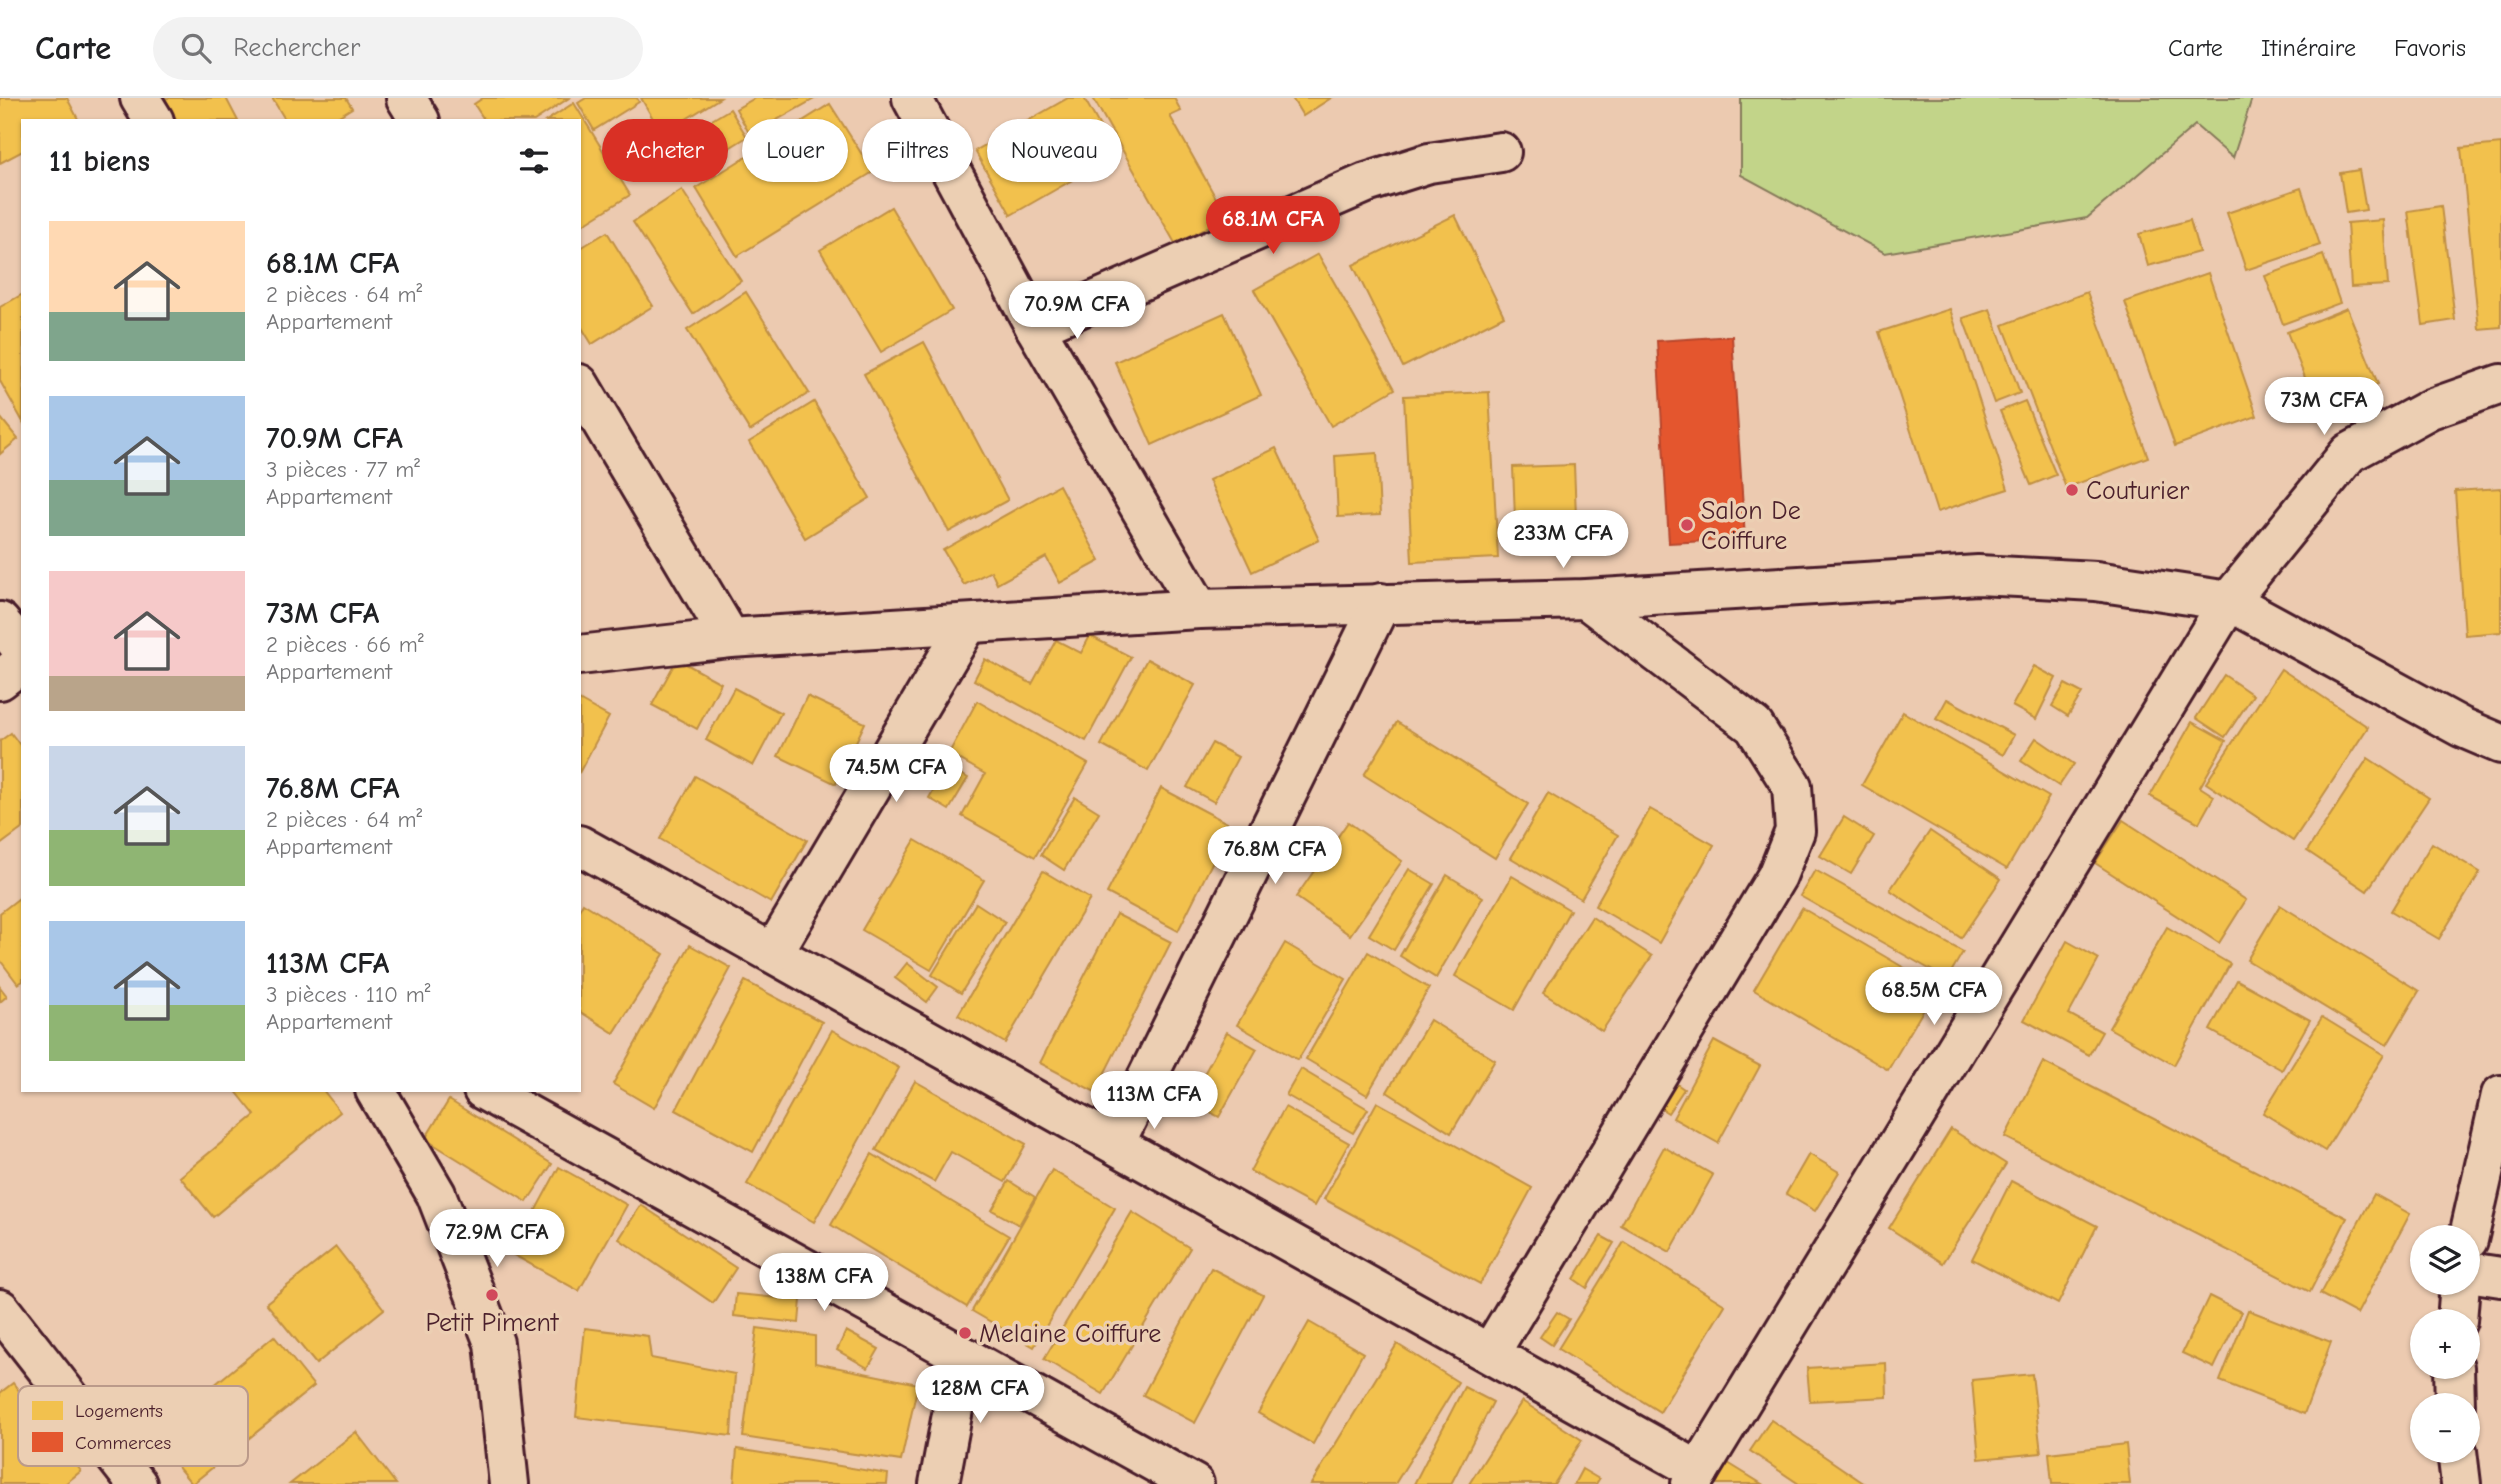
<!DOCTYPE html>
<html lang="fr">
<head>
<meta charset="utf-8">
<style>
  :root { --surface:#fff; --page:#f2f2f2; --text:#202124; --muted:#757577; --line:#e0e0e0; --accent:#d93025 }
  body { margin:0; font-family:"Comic Neue",sans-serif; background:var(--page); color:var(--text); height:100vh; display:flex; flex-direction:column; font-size:26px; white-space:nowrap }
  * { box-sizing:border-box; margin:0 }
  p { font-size:23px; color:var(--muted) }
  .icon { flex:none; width:38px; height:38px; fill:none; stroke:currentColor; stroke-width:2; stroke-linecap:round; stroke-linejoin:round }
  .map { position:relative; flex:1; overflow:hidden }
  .panel { position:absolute; left:21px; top:21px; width:560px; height:973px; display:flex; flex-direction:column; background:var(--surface); border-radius:0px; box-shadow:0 2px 5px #0004 }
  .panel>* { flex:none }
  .hud { position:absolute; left:602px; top:21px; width:665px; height:63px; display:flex; gap:14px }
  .tools { position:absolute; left:2410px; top:1127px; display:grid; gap:14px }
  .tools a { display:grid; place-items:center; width:70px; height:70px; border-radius:50%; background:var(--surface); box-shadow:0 2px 5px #0004; font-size:35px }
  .price { position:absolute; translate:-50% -60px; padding:0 16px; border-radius:24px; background:#fff; color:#222; font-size:23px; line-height:46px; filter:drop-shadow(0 2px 4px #0008) }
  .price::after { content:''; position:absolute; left:50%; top:42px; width:21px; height:16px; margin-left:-10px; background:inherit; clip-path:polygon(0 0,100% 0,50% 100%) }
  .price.on { background:var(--accent); color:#fff }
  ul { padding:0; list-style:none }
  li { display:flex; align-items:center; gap:21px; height:175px; padding:0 28px }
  li span { display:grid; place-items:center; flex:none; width:196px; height:140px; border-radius:0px; color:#555 }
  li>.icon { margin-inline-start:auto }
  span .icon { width:84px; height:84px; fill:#fffc; stroke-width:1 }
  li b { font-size:30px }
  h2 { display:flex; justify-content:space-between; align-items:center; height:84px; padding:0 28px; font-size:30px }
  .pill { padding:0 24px; border-radius:32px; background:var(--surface); box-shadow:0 2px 5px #0004; font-size:24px; line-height:63px }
  .pill.on { background:var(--accent); color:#fff }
  header { display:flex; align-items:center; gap:42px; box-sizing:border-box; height:98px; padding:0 35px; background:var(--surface); border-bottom:2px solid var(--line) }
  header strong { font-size:33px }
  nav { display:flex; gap:38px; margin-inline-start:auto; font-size:24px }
  .search { width:490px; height:63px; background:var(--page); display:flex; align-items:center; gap:18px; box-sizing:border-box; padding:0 24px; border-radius:38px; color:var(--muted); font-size:26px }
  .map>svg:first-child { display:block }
  .green { fill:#c2d489; stroke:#867a5a; stroke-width:2 }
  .homes { fill:#f2c14e; stroke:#c09044; stroke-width:2 }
  .shops { fill:#e4572e; stroke:#b6462d; stroke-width:2 }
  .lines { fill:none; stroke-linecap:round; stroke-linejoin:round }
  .street-casing { stroke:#4a1f2b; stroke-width:44 }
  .street { stroke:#eccfb3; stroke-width:38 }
  .poi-dot { fill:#d1495b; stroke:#eccfb3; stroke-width:2.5 }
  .labels { text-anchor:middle; stroke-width:7; stroke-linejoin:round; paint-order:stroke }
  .poi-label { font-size:26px; fill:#4a1f2b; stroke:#eccfb3; text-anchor:start }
  .key { fill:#eccfb3; stroke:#bb9a8a; stroke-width:2 }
  .key-label { font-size:19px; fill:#4a1f2b }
</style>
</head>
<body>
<header>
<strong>Carte</strong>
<div class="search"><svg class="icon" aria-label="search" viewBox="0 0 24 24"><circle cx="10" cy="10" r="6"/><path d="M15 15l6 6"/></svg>Rechercher</div>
<nav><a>Carte</a><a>Itinéraire</a><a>Favoris</a></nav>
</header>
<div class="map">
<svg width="2501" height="1386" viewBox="0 0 2501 1386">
  <rect width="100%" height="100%" fill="#eccab0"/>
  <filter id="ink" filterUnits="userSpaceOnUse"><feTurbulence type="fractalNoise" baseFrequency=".0143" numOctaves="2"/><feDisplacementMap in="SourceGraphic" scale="14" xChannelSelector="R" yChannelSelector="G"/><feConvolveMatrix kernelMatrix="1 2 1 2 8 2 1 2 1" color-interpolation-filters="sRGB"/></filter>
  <g filter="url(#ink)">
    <polygon class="green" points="1741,0 2252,0 2233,60 2195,27 2087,120 1885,155 1741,77"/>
    <g class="homes">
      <polygon points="0,0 67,0 79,23 23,23 23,53 0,65"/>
      <polygon points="165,0 226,0 238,23 177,23"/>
      <polygon points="272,0 346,0 352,10 331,23 286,23"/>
      <polygon points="483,0 569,0 534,23 485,23 474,6"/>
      <polygon points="586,0 637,0 639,4 594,32 578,5"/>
      <polygon points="641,0 720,0 662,36"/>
      <polygon points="755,0 816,0 750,37 736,11"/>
      <polygon points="1068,0 1084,0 1116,57 1011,117 975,53"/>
      <polygon points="1093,0 1174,0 1181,13 1170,18 1226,118 1176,147"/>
      <polygon points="1292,0 1331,0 1303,18"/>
      <polygon points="574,5 630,97 579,129 579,23 546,23"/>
      <polygon points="830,6 873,74 737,158 696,90"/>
      <polygon points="730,11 747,39 687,76 670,47"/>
      <polygon points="2501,46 2501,229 2479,231 2461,50"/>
      <polygon points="2359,72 2366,112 2346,115 2340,75"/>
      <polygon points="2301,90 2320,147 2246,172 2227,115"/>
      <polygon points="682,92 741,183 693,216 633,124"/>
      <polygon points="2441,108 2455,222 2423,227 2408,113"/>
      <polygon points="891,109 952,212 881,254 820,152"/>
      <polygon points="1455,117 1504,218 1403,269 1353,167"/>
      <polygon points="2190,122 2199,154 2148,168 2139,136"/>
      <polygon points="2383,122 2388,187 2351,189 2347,125"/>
      <polygon points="607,134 653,208 592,246 579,225 579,151"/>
      <polygon points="1318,156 1395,291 1331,328 1254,192"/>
      <polygon points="2323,157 2340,205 2283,226 2265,178"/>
      <polygon points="2208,175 2257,318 2175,348 2125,204"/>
      <polygon points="746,194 809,295 750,333 687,232"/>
      <polygon points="2087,194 2148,359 2066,390 2003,227"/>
      <polygon points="23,196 23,324 0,283 0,209"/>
      <polygon points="2347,210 2378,286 2317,310 2287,234"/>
      <polygon points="1950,211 2008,391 1937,414 1879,234"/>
      <polygon points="1990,211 2020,295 1994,305 1963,220"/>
      <polygon points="1224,215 1261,297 1152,347 1115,264"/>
      <polygon points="924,244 1008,402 949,434 864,276"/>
      <polygon points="1489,294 1498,460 1412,464 1404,298"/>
      <polygon points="2025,303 2056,377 2031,387 2000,313"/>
      <polygon points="814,304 870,400 805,440 749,344"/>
      <polygon points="0,319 18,341 0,356"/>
      <polygon points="1276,350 1319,442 1252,474 1209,382"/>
      <polygon points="1377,355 1380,417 1338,419 1335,358"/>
      <polygon points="1574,367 1577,443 1516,446 1513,369"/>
      <polygon points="1059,387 1100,463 1060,485 1046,459 997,486 991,473 964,487 943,452"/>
      <polygon points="2501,390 2501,534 2465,537 2455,393"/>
      <polygon points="1090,538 1131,559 1086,643 974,582 985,561 1032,586 1056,542 1081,555"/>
      <polygon points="677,561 721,585 697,631 652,607"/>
      <polygon points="1147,561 1195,587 1148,673 1101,647"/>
      <polygon points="2034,568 2056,580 2036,621 2012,608"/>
      <polygon points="2281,571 2368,629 2293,743 2206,685"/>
      <polygon points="2224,577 2253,597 2225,639 2196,620"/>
      <polygon points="2065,586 2082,595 2068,618 2052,608"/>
      <polygon points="734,590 781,615 753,668 706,642"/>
      <polygon points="807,598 865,625 836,686 778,658"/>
      <polygon points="1947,601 2014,637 2003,657 1936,621"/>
      <polygon points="579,602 609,619 579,675"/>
      <polygon points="977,603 1088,666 1035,759 962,718 985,676 949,655"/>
      <polygon points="1903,614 2049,699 2007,771 1862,687"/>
      <polygon points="1397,624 1528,706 1495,760 1364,677"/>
      <polygon points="2192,624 2226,643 2200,689 2214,698 2199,725 2150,698"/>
      <polygon points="11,635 23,651 23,730 0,747 0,643"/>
      <polygon points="2036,640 2074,666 2059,688 2021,663"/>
      <polygon points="1212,645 1238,659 1214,704 1187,689"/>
      <polygon points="2368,660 2429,700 2367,793 2307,753"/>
      <polygon points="947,668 968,680 949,712 929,700"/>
      <polygon points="695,678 807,742 771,805 660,741"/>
      <polygon points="1161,690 1231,727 1178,833 1107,795"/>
      <polygon points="1548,695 1618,737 1581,801 1511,760"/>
      <polygon points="1075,699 1099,714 1064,772 1041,757"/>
      <polygon points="1650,711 1714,747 1659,845 1595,808"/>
      <polygon points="1844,719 1874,738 1851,776 1820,758"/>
      <polygon points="2123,722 2246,802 2219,845 2095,765"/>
      <polygon points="1348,724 1402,763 1350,837 1296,799"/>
      <polygon points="1930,733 2001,781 1961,840 1890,792"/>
      <polygon points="915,742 984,782 931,872 862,832"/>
      <polygon points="2432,745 2480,774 2439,841 2391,813"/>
      <polygon points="1409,771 1434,786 1394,852 1369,837"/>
      <polygon points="1815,772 1963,854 1947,881 1800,798"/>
      <polygon points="1043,773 1090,801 1005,945 958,917"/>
      <polygon points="1447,777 1483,799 1436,880 1400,858"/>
      <polygon points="1512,778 1570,812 1514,912 1455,878"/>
      <polygon points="23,797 23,883 18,886 0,862 0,815"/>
      <polygon points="583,805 664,856 614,935 579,913 579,812"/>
      <polygon points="976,805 1005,824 961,895 932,877"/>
      <polygon points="2280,807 2419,893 2387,947 2247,862"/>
      <polygon points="1802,810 1937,889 1888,972 1754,892"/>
      <polygon points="1116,816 1171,844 1095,994 1040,965"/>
      <polygon points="1592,819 1652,858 1602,933 1543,895"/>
      <polygon points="2167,829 2230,866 2174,967 2109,930"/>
      <polygon points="2067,843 2099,861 2069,916 2102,934 2089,957 2024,922"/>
      <polygon points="1285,845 1346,881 1298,962 1237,927"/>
      <polygon points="690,847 731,870 654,1010 613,986"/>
      <polygon points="1368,854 1429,890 1367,997 1306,961"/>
      <polygon points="907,865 938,889 927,904 895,880"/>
      <polygon points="2237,882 2310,922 2282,972 2210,932"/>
      <polygon points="745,883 822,924 753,1054 676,1012"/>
      <polygon points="0,889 7,898 0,904"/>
      <polygon points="2322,919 2384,957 2325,1053 2263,1015"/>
      <polygon points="1430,922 1495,962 1451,1035 1387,994"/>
      <polygon points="832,932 899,970 814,1124 747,1086"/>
      <polygon points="1227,934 1257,951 1219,1019 1189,1003"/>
      <polygon points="1714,943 1760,968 1718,1045 1673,1020"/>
      <polygon points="2043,964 2347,1120 2310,1194 2005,1039"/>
      <polygon points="1301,971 1368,1011 1353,1035 1286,997"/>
      <polygon points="1662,976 1684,991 1668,1015 1647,1002"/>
      <polygon points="915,983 1026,1046 1005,1084 951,1054 934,1084 876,1052"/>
      <polygon points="235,992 323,992 340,1014 213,1119 180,1079 255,1017"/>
      <polygon points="449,1002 552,1066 527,1104 425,1041"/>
      <polygon points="1377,1004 1532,1090 1480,1186 1324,1101"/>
      <polygon points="1285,1009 1349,1045 1314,1108 1250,1073"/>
      <polygon points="1951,1031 2006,1066 1943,1165 1889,1130"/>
      <polygon points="1664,1049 1713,1077 1670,1154 1621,1127"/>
      <polygon points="872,1056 1009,1138 967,1209 831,1127"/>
      <polygon points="1809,1056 1839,1074 1815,1113 1786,1096"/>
      <polygon points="559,1069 627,1107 579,1193 512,1156"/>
      <polygon points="1052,1072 1115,1110 1034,1249 972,1213"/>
      <polygon points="1009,1083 1035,1099 1019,1127 992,1112"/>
      <polygon points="2011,1083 2097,1128 2058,1206 1972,1161"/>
      <polygon points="2374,1096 2410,1116 2357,1216 2320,1196"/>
      <polygon points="641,1107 736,1170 713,1205 619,1141"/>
      <polygon points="1132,1114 1190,1150 1103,1296 1044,1261"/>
      <polygon points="1601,1138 1614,1145 1587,1190 1574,1181"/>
      <polygon points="1624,1144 1725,1207 1660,1314 1558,1251"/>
      <polygon points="336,1149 384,1211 316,1266 266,1205"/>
      <polygon points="1211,1170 1263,1197 1195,1325 1143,1297"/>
      <polygon points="736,1196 801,1202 799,1225 734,1218"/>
      <polygon points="2209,1198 2241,1214 2214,1270 2182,1255"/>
      <polygon points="2248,1212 2331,1244 2304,1316 2220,1283"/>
      <polygon points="1557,1214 1569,1221 1552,1247 1540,1239"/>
      <polygon points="1309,1224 1363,1255 1313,1346 1258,1315"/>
      <polygon points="585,1230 648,1238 651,1260 735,1276 731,1338 576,1319"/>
      <polygon points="757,1230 815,1238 815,1265 918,1286 901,1363 743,1339"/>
      <polygon points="846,1233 879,1251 868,1270 837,1252"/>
      <polygon points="274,1238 314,1288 192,1386 152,1338"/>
      <polygon points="1397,1246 1458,1284 1395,1386 1311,1386"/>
      <polygon points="1886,1265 1887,1299 1810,1303 1807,1270"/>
      <polygon points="2032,1276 2041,1355 1979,1361 1972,1282"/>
      <polygon points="13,1285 81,1373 65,1386 0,1386 0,1295"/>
      <polygon points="1464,1289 1493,1304 1451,1386 1414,1386"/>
      <polygon points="1522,1303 1582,1342 1554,1386 1469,1386"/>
      <polygon points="1771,1322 1865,1386 1799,1386 1750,1353"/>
      <polygon points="356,1334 396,1386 290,1386"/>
      <polygon points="2126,1346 2130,1386 2052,1386 2049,1355"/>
      <polygon points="737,1351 888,1376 887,1386 734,1386"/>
      <polygon points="1728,1365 1762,1386 1715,1386"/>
      <polygon points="1582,1371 1599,1381 1596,1386 1574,1386"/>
    </g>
    <polygon class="shops" points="1732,238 1745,441 1669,445 1657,243"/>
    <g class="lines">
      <g class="street-casing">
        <g id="street">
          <polyline points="140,0 154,23"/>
          <polyline points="406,0 420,23"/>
          <polyline points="912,0 1035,229 1199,511"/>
          <polyline points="1035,229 1366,85 1429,65 1501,54"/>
          <polyline points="579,286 730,540"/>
          <polyline points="0,524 23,552"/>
          <polyline points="579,557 730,540 1199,511 1586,501 1978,477 2096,483 2229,503 2461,629 2501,646"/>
          <polyline points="0,582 23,564"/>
          <polyline points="579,747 1699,1373"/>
          <polyline points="773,855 967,527"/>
          <polyline points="375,992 436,1096 494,1245 509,1386"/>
          <polyline points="483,992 1194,1386"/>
          <polyline points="1115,1045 1381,505"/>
          <polyline points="2468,1142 2501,997"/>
          <polyline points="2468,1174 2501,1179"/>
          <polyline points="0,1211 137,1386"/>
          <polyline points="2457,1223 2460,1185"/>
          <polyline points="1490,1255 1777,778 1795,733 1792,688 1754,628 1586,501"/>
          <polyline points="2454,1269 2455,1307"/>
          <polyline points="2457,1353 2461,1386"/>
          <polyline points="939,1386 963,1258"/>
          <polyline points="1691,1386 2229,503 2349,355 2430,311 2501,286"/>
        </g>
      </g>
      <use href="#street" class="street"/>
    </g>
  </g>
  <g class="poi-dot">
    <circle cx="2072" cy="392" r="7"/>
    <circle cx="1687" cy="427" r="7"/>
    <circle cx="492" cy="1197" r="7"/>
    <circle cx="965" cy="1235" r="7"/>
  </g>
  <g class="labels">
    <g class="poi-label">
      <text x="2086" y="401">Couturier</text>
      <text x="1701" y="421">Salon De<tspan x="1701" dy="30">Coiffure</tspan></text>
      <text x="492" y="1233" text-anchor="middle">Petit Piment</text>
      <text x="979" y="1244">Melaine Coiffure</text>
    </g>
  </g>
  <rect x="18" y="1288" width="230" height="80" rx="10" class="key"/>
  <rect x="32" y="1303" width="31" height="19" fill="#f2c14e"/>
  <rect x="32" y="1334" width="31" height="20" fill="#e4572e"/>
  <g class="key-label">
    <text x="75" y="1319">Logements</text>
    <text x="75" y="1351">Commerces</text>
  </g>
</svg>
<div class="tools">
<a><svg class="icon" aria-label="layers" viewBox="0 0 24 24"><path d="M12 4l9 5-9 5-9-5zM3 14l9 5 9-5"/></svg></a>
<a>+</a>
<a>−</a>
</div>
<b class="price on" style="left:1273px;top:158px">68.1M CFA</b>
<b class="price" style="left:1077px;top:243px">70.9M CFA</b>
<b class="price" style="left:2324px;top:339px">73M CFA</b>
<b class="price" style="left:1563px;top:472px">233M CFA</b>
<b class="price" style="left:896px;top:706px">74.5M CFA</b>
<b class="price" style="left:1275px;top:788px">76.8M CFA</b>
<b class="price" style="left:1934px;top:929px">68.5M CFA</b>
<b class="price" style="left:1154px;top:1033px">113M CFA</b>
<b class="price" style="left:497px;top:1171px">72.9M CFA</b>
<b class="price" style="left:824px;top:1215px">138M CFA</b>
<b class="price" style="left:980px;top:1327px">128M CFA</b>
<div class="hud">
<a class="pill on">Acheter</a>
<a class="pill">Louer</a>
<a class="pill">Filtres</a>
<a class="pill">Nouveau</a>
</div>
<section class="panel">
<h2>11 biens<svg class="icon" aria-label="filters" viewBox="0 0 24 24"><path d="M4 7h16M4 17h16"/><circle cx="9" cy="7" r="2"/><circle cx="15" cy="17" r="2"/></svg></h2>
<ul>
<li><span style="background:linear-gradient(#ffd9b3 65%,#7fa58c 0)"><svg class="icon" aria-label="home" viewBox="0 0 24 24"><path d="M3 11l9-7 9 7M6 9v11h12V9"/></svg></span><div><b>68.1M CFA</b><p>2 pièces · 64 m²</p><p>Appartement</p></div></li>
<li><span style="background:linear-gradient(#a9c7e8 60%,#7fa58c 0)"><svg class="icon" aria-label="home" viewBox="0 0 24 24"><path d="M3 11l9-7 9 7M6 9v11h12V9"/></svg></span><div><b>70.9M CFA</b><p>3 pièces · 77 m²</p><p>Appartement</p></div></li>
<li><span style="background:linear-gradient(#f6c9c9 75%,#b9a48a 0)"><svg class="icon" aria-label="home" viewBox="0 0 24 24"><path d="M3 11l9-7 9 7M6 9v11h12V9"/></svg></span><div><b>73M CFA</b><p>2 pièces · 66 m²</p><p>Appartement</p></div></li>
<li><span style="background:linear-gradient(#c9d6e8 60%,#8fb573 0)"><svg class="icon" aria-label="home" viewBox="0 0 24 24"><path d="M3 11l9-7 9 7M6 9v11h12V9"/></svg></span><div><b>76.8M CFA</b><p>2 pièces · 64 m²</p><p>Appartement</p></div></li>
<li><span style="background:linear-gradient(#a9c7e8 60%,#8fb573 0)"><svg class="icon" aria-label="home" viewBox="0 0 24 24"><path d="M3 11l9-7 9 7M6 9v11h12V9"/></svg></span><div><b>113M CFA</b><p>3 pièces · 110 m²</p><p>Appartement</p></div></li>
</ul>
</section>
</div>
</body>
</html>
